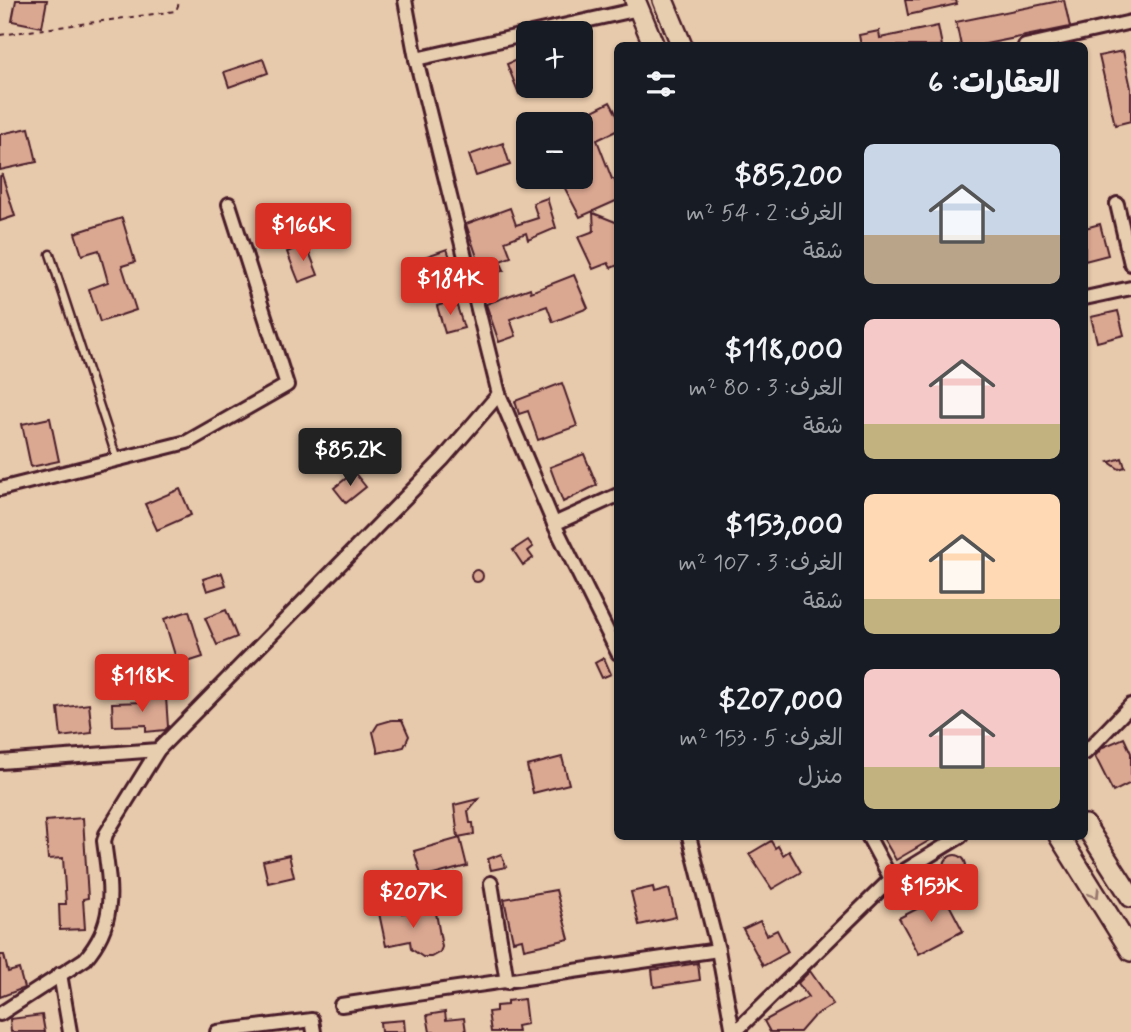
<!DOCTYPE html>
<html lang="ar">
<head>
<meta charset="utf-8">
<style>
  :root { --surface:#171b24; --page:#242831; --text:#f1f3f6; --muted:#9ea1a6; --accent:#d93025 }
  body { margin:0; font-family:Mynerve,"Playpen Sans Arabic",sans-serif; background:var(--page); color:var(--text); direction:rtl; height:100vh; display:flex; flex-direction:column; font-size:26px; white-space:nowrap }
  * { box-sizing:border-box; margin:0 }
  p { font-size:23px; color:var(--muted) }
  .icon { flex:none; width:38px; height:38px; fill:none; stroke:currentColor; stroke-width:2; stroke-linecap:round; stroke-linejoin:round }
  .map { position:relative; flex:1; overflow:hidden; direction:ltr }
  .sheet { position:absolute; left:614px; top:42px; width:474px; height:798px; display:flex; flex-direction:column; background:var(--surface); border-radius:10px; box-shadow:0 2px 5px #0004; direction:rtl }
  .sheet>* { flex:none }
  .fabs { position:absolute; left:516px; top:21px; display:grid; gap:14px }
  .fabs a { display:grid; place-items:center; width:77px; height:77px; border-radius:10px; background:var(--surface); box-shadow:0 2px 5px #0004; font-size:35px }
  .price { position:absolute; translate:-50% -60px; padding:0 16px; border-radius:7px; background:var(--accent); color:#fff; font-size:23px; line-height:46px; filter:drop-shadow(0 2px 4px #0008) }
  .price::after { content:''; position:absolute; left:50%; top:42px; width:21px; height:16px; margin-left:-10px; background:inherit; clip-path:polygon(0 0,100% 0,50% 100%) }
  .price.active { background:#222; color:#fff }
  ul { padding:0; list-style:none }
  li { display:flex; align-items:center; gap:21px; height:175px; padding:0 28px }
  li span { display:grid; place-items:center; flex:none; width:196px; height:140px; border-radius:10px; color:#555 }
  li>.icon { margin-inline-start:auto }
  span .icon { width:84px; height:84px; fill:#fffc; stroke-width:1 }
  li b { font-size:30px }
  h2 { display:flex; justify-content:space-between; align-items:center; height:84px; padding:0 28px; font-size:30px }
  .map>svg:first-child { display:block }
  .building { fill:#daa791; stroke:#4a1f2b; stroke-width:2 }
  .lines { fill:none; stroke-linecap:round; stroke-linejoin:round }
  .service-casing { stroke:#4a1f2b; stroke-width:11 }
  .minor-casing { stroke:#4a1f2b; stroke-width:18 }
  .trunk-casing { stroke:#4a1f2b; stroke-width:24 }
  .path { stroke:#4a1f2b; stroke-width:2; stroke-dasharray:5 5; stroke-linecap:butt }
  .service { stroke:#e7ceaf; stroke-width:6 }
  .minor { stroke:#e7ceaf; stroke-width:12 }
  .trunk { stroke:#e7ceaf; stroke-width:19 }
  .oneway { stroke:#98766d }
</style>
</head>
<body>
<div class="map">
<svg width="1131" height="1032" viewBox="0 0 1131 1032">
  <rect width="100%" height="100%" fill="#e7c9ab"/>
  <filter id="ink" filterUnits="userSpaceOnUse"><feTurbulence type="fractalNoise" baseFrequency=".0143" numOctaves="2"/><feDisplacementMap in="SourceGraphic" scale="14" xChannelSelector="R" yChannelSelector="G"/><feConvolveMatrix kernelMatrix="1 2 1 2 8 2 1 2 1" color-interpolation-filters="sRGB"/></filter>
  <g filter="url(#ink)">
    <g class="building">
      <polygon points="16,0 47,0 42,27 12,21"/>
      <polygon points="905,0 956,0 957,4 908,15"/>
      <polygon points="1064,0 1070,27 976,46 961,46 956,22"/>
      <polygon points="938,26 942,46 861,46 859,35 879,31 880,38"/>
      <polygon points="1123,51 1131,88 1131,121 1115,125 1099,56"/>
      <polygon points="528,55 528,90 519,94 507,64"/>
      <polygon points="263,59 268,73 229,87 224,72"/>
      <polygon points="610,102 618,117 618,130 597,140 612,179 614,179 618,187 618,200 580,217 559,177 581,177 581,124 567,124"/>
      <polygon points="29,128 37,162 0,170 0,134"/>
      <polygon points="503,143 510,165 476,176 469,155"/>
      <polygon points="2,175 15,216 0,221 0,176"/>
      <polygon points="547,198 556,228 528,240 526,233 505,241 511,257 500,261 504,270 484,278 466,224 510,208 516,225 538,218 533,203"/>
      <polygon points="593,213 618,223 618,265 611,268 608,263 593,269 578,237 594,231"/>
      <polygon points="122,218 135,262 122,266 136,310 100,322 89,289 108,282 99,250 82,255 75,233"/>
      <polygon points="1100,224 1108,255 1085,261 1085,228"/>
      <polygon points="306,244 318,275 299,282 287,252"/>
      <polygon points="447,249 458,280 435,288 424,257"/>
      <polygon points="574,275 588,308 553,322 547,306 510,319 516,336 499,342 486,304 530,288 531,292"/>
      <polygon points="455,300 464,328 445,333 437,306"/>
      <polygon points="1118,311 1124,335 1097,342 1091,317"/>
      <polygon points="562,383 577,426 538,440 528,411 519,414 515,401"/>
      <polygon points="50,418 59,461 31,467 22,424"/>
      <polygon points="584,454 597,485 563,502 550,467"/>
      <polygon points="1122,458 1125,467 1119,469 1109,462"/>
      <polygon points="354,472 366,487 346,503 334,488"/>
      <polygon points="180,489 191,515 157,530 145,504"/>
      <polygon points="528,540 533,547 528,551 533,558 523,565 513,550"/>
      <circle cx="477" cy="576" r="6"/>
      <polygon points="222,573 226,585 207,591 203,579"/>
      <polygon points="226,610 237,637 217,645 205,618"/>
      <polygon points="189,611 203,657 178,665 164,619"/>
      <polygon points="604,658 611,674 602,678 595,663"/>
      <polygon points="166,697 168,727 165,730 146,732 146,725 113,726 112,703 144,702 143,698"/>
      <polygon points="89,704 92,733 61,737 58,708"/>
      <polygon points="392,720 402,720 409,736 404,747 378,753 373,732 378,724"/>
      <polygon points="1124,738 1131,753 1131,783 1113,792 1095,756 1103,747"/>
      <polygon points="562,757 569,784 533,793 527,766"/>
      <polygon points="478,799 468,811 470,823 473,823 474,834 458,837 454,805"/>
      <polygon points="83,818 88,898 83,899 85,929 60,930 59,904 66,904 63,858 48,859 45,821"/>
      <polygon points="882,836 937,836 896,860"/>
      <polygon points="460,838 467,866 422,878 414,851"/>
      <polygon points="771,841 775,848 778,846 783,855 789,851 801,872 772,889 749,854"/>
      <polygon points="501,854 506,867 491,870 488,859"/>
      <polygon points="289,855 294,877 268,883 263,861"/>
      <circle cx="955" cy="866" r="11"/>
      <polygon points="653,887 654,893 669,889 676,917 639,925 631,892"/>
      <polygon points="556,890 569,939 524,949 522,939 513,941 504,899"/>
      <polygon points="944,895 963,931 919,954 899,918"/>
      <polygon points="435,907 442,947 440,952 431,957 423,957 411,949 410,941 386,946 379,913 401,909 402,913"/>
      <polygon points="760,921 767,935 777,930 788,952 763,966 743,929"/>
      <polygon points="0,955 4,955 8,972 19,969 24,988 0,997"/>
      <polygon points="698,963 700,980 654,987 652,970"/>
      <polygon points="810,971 833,1004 813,1017 800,1032 770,1032 764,1021 808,997 798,983"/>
      <polygon points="524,999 527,1024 517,1026 518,1032 491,1032 488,1012 496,1011 496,1006 507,1005 507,1001"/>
      <polygon points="445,1012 446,1020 464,1018 466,1032 430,1032 427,1015"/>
      <polygon points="42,1015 45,1032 11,1032 10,1019"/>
      <polygon points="404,1020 405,1032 381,1032 380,1022"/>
    </g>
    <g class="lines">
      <g class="service-casing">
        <polyline id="service" points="50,254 117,459"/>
      </g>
      <g class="minor-casing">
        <g id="minor">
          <polyline points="405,0 416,59 499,394 554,524 618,653"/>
          <polyline points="531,33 639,9"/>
          <polyline points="1025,46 1131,22"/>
          <polyline points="416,59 528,34"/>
          <polyline points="1117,204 1131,264"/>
          <polyline points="1085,298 1131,288"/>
          <polyline points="0,489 187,442 287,385 229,204"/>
          <polyline points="554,524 618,495"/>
          <polyline points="1085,753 1131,705"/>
          <polyline points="0,762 158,750"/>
          <polyline points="689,836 718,950 733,1032"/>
          <polyline points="868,836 891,879"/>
          <polyline points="491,883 507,982"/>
          <polyline points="60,974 70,1032"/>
          <polyline points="341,1005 718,950"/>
          <path d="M0,1014L85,959C118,921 110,887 104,841L106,834L158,750L443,459L499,394"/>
          <polyline points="217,1032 312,1020 314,1032"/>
          <polyline points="735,1032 891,879 961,836"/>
        </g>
      </g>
      <g class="trunk-casing">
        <g id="trunk">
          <polyline points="635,0 654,46"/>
          <polyline points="663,0 682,46"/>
          <polyline points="1085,825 1131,897"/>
          <polyline points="1059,836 1131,951"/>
        </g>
      </g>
      <polyline class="path" points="0,35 176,11 180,0"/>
      <use href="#service" class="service"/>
      <use href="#minor" class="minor"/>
      <use href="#trunk" class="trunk"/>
    </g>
    <defs><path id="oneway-chevron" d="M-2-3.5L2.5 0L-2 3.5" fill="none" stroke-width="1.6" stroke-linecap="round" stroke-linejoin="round" transform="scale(1.75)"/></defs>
    <use class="oneway" href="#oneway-chevron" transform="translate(1095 894) rotate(58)"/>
  </g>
</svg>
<div class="fabs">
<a>+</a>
<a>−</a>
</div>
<b class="price" style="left:303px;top:263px">$166K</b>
<b class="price" style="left:450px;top:317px">$184K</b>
<b class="price active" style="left:350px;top:488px">$85.2K</b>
<b class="price" style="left:142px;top:714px">$118K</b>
<b class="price" style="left:931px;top:924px">$153K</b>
<b class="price" style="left:413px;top:930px">$207K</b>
<section class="sheet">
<h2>العقارات: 6<svg class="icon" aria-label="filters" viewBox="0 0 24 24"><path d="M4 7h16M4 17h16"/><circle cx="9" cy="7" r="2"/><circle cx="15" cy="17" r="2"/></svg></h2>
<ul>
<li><span style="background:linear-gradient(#c9d6e8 65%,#b9a48a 0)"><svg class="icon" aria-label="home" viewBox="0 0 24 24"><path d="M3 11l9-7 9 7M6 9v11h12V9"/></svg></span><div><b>$85,200</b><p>الغرف: 2 · 54 m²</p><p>شقة</p></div></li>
<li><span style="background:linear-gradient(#f6c9c9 75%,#c2b280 0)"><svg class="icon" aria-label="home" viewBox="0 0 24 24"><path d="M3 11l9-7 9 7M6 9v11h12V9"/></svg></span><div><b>$118,000</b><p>الغرف: 3 · 80 m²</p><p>شقة</p></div></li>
<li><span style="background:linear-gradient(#ffd9b3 75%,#c2b280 0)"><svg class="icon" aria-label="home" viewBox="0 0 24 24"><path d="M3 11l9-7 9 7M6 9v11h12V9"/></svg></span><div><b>$153,000</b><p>الغرف: 3 · 107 m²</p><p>شقة</p></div></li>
<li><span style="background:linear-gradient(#f6c9c9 70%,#c2b280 0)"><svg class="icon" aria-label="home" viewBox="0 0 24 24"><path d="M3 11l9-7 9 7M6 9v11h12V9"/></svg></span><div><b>$207,000</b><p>الغرف: 5 · 153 m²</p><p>منزل</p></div></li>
</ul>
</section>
</div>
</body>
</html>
